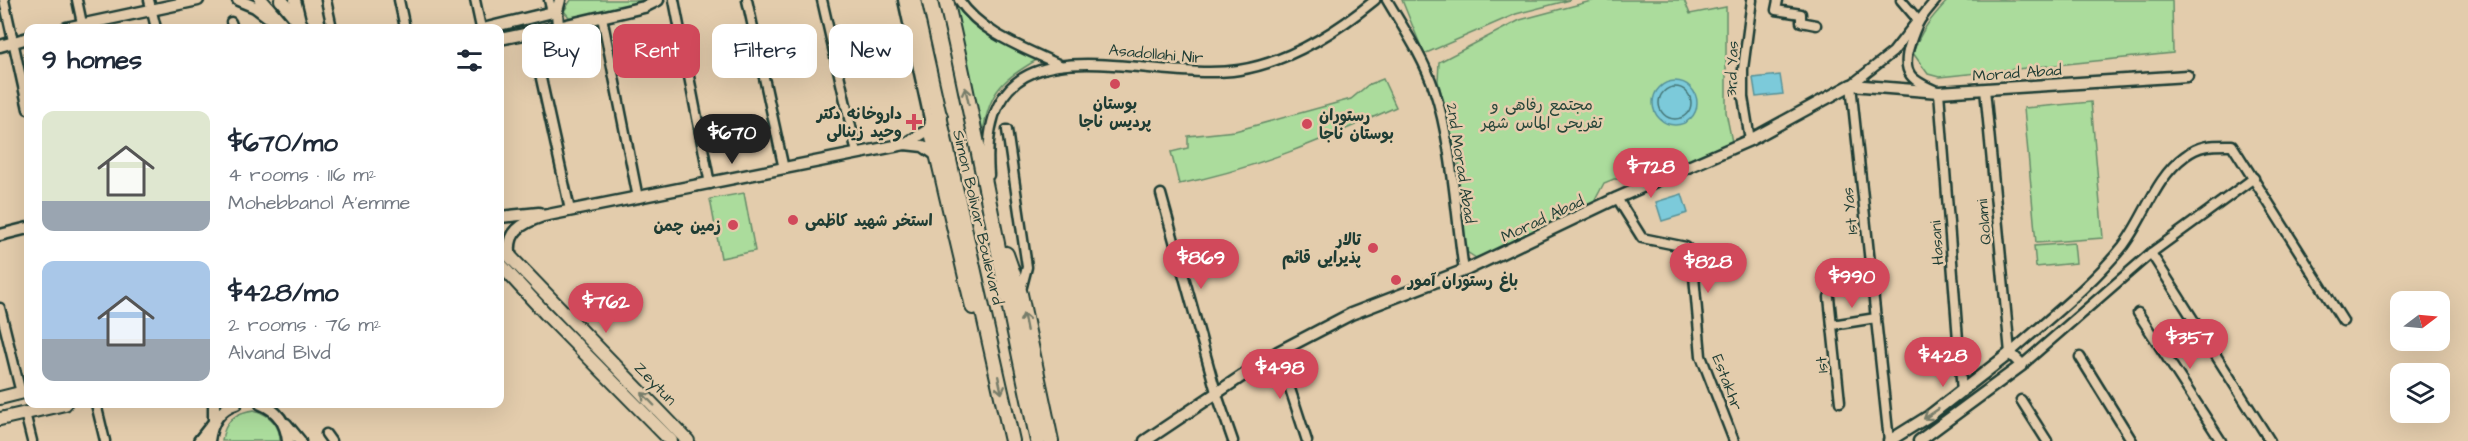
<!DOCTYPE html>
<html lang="en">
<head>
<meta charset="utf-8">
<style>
  :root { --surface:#fff; --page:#f2f2f3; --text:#1f2937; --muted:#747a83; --accent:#d1495b }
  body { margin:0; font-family:"Architects Daughter","Playpen Sans Arabic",sans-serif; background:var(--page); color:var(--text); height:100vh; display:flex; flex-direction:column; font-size:22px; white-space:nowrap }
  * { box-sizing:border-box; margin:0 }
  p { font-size:20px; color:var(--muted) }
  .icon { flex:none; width:33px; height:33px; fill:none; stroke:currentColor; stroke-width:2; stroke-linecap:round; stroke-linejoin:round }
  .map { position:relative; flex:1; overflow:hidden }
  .drawer { position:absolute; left:24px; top:24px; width:480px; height:384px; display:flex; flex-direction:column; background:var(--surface); border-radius:12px; box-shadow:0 6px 24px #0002 }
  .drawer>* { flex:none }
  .guide { position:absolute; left:522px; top:24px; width:570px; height:54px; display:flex; gap:12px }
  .needle { width:39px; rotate:74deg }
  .fabs { position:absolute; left:2390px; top:291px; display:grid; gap:12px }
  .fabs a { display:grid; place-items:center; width:60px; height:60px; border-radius:12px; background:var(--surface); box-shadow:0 6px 24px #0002; font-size:30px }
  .price { position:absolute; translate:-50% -51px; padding:0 14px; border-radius:21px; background:var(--accent); color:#fff; font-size:20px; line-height:39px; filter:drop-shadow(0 2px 3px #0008) }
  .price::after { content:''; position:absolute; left:50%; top:36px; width:18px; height:14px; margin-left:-9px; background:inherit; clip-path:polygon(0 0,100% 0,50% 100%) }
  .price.on { background:#222; color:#fff }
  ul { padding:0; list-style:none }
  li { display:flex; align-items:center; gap:18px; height:150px; padding:0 18px }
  li span { display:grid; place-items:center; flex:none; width:168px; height:120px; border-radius:12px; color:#555 }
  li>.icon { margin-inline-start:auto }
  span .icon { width:72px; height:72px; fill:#fffc; stroke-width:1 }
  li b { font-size:26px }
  h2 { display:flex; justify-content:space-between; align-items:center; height:72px; padding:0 18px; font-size:26px }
  .chip { padding:0 21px; border-radius:12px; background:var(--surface); box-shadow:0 6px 24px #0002; font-size:21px; line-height:54px }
  .chip.on { background:var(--accent); color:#fff }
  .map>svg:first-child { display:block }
  .green { fill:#abdc9c; stroke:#658c68; stroke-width:1.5 }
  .water { fill:#7ccada; stroke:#579298; stroke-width:1.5 }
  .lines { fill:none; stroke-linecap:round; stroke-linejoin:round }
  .shore { stroke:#447576; stroke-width:1.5 }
  .minor-casing { stroke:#1f3d34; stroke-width:13 }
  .tertiary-casing { stroke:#1f3d34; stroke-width:15 }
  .secondary-casing { stroke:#1f3d34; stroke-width:16 }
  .primary-casing { stroke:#1f3d34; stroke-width:18 }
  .minor { stroke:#e3ccac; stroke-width:8 }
  .tertiary { stroke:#e3ccac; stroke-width:10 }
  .secondary { stroke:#e3ccac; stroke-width:12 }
  .primary { stroke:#e3ccac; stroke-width:14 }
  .oneway { stroke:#777d6a }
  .poi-dot { fill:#d1495b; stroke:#e3ccac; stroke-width:2 }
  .labels { text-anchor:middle; stroke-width:5; stroke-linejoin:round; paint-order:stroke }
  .street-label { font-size:16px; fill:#1f3d34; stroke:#e3ccac }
  .poi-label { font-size:16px; font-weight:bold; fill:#1f3d34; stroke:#e3ccac; text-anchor:end }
  .park-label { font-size:16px; fill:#264539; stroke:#e3ccac }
</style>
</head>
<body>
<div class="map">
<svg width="2468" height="441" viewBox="0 0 2468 441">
  <rect width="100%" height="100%" fill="#e3ccac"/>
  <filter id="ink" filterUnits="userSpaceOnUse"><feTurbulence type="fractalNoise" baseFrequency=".0167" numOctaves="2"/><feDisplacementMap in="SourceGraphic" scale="12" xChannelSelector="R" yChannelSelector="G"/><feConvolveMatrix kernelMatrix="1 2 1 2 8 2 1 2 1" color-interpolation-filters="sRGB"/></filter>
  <g filter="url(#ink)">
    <g class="green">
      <polygon points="571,0 649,0 575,18 569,17 564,11"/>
      <path d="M951,0H954C968,31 1008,47 1038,59C996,84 990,92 981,141Z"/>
      <polygon points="1402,0 1570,0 1516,14 1424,54"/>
      <polygon points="1595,0 1684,0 1690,14 1726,7 1726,112 1733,147 1656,179 1614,179 1604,183 1592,206 1476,258 1467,252 1461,217 1467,212 1456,175 1461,173 1438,81 1439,62 1520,20"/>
      <path d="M1948,0H2172L2173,53L1939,77L1928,74L1913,53C1920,31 1933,16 1948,0Z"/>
      <path d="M1383,79L1396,107C1325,139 1255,169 1179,184L1171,152L1188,148V136L1235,131L1351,99L1368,85Z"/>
      <polygon points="2091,102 2103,238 2036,243 2024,108"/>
      <polygon points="744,193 755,251 721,258 710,199"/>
      <polygon points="2074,243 2076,263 2036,267 2034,246"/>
      <path d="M254,410C270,415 280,424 280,441H222C224,422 235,412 254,410Z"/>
    </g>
    <g class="water">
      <polygon points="1780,75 1783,94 1756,97 1753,78"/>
      <circle cx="1675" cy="103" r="22"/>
      <polygon points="1682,194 1688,213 1662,221 1656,202"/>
    </g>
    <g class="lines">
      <circle class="shore" cx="1675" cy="103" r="16"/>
      <g class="minor-casing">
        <g id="minor">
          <polyline points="4,0 28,109"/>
          <polyline points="77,0 83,28"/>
          <polyline points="149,0 156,28"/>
          <polyline points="326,0 332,28"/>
          <polyline points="399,0 405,28"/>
          <polyline points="475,0 481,28"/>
          <polyline points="549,0 552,12"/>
          <polyline points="674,0 710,184"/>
          <polyline points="747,0 784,169"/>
          <polyline points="822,0 857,153"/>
          <polyline points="903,0 931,128"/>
          <path d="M959,0C982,34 1024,48 1060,65"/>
          <path d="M1387,0C1404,29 1423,57 1434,89C1452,142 1456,215 1464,271"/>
          <polyline points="1778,0 1776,10 1801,14 1801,22 1816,25"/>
          <path d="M1936,0C1921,17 1917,22 1910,44C1900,74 1912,81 1939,92L1962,392"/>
          <polyline points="602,17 638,198"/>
          <polyline points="231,22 233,28"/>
          <polyline points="531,33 570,210"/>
          <polyline points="1985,89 2010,353"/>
          <polyline points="1007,130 1027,267 1021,290"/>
          <polyline points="1750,140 1743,97 1743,69 1752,0"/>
          <path d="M989,175C976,5 1143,85 1239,70C1290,62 1336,32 1375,0"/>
          <polyline points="1161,194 1216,392 1233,441"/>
          <polyline points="1617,198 1642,238 1686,247 1692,253 1701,356 1734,441"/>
          <polyline points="2151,253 2270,441"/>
          <polyline points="1829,297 1840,402"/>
          <polyline points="0,308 21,393"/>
          <polyline points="2138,313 2221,441"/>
          <polyline points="1832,325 1876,318"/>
          <polyline points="1278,352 1307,441"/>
          <path d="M2010,353C2048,319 2091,286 2123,246C2145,217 2155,178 2185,156C2200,144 2214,145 2232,145L2343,321"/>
          <polyline points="2080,357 2132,441"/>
          <polyline points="2022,365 2151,253 2254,178"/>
          <polyline points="2021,400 2047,441"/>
          <polyline points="96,404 105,441"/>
          <polyline points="25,413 32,441"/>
          <polyline points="326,434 331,441"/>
          <polyline points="1889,441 1851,85 1893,52 1918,20 1901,0"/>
        </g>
      </g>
      <g class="tertiary-casing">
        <g id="tertiary">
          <polyline points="238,0 255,7 276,23"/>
          <polyline points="295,0 301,25"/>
          <polyline points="560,0 557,11 558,27 644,7 658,0"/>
          <polyline points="66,28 198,0"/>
          <polyline points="487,28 557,11"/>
          <polyline points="500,39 558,27"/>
          <polyline points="0,46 28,38"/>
          <polyline points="906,144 931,128"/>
          <polyline points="500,217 539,213"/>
          <polyline points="0,235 28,228"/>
          <path d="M511,258C505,232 522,223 543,216L905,144L923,146L938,156"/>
          <path d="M261,404C278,411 286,423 288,441"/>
          <polyline points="286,424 300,441"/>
          <polyline points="199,441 214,422 214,404"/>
          <path d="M209,441C211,424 219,409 236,404"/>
          <polyline points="1145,441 1278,352 1351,314 1468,269 1617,198 1750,140 1851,85 1939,92 2187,76"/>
          <polyline points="1889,441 1929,416 2010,353 2022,365 1919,441"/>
        </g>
      </g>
      <g class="secondary-casing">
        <g id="secondary">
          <polyline points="261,0 285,28"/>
          <polyline points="281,0 304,28"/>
          <polyline points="500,246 688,441"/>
          <polyline points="500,264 546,314 671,441"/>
          <polyline points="0,398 28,391"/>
          <polyline points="0,419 65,404"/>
        </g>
      </g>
      <g class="primary-casing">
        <g id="primary">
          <polyline points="913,0 1012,441"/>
          <path d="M946,0C980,146 1005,294 1038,441"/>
          <polyline points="940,116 931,128 973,307"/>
          <polyline points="1006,254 1020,294 1051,441"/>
        </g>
      </g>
      <use href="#minor" class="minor"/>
      <use href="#tertiary" class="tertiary"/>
      <use href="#secondary" class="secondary"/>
      <use href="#primary" class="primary"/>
    </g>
    <defs><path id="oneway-shaft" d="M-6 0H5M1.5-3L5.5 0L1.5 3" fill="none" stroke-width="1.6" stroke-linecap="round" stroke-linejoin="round" transform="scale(1.5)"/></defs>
    <g class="oneway">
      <use href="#oneway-shaft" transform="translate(967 96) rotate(-102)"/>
      <use href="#oneway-shaft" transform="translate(1025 322) rotate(-101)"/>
      <use href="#oneway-shaft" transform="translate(1000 385) rotate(78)"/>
      <use href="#oneway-shaft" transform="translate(648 399) rotate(-134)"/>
      <use href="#oneway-shaft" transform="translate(1931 414) rotate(146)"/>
    </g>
  </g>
  <g class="poi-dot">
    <circle cx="1115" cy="84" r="6"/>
    <path d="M911 113h6v6h6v6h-6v6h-6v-6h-6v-6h6z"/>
    <circle cx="1307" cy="124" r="6"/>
    <circle cx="793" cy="220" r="6"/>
    <circle cx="733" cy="225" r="6"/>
    <circle cx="1373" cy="248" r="6"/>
    <circle cx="1396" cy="280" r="6"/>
  </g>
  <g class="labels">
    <g class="street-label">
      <text transform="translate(1156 53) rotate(5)" y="6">Asadollahi Nir</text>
      <text transform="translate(1731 69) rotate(-88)" y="6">3rd Yas</text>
      <text transform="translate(2017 72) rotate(-4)" y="6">Morad Abad</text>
      <text transform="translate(1462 163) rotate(81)" y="6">2nd Morad Abad</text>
      <text transform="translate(1849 211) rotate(-96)" y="6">1st Yas</text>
      <text transform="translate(979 217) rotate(77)" y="6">Simon Bolivar Boulevard</text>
      <text transform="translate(1542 218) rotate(-25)" y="6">Morad Abad</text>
      <text transform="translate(1983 222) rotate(-95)" y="6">Qolami</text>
      <text transform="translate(1936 243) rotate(-94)" y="6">Hasani</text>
      <text transform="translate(1821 365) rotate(-96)" y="6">1st</text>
      <text transform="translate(1728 382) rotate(69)" y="6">Estakhr</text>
      <text transform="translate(656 383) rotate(46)" y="6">Zeytun</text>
    </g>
    <g class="poi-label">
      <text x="1115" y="109" text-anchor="middle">بوستان<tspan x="1115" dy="18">پردیس ناجا</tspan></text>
      <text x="902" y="119">داروخانه دکتر<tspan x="902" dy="18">وحید زینالی</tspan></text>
      <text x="1319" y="121" text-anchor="start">رستوران<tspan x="1319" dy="18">بوستان ناجا</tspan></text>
      <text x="805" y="226" text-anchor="start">استخر شهید کاظمی</text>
      <text x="721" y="231">زمین چمن</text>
      <text x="1361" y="245">تالار<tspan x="1361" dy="18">پذیرایی قائم</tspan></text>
      <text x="1408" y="286" text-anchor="start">باغ رستوران آمور</text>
    </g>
    <g class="park-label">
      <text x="1542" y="110">مجتمع رفاهی و<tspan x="1542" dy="18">تفریحی الماس شهر</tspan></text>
    </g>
  </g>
</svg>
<div class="fabs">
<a><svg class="needle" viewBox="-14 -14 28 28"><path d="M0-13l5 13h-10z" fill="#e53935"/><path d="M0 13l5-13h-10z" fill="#747a83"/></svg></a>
<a><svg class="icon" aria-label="layers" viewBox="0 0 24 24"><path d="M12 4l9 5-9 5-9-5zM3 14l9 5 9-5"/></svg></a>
</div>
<b class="price on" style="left:732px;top:165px">$670</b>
<b class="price" style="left:1651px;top:199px">$728</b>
<b class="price" style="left:1201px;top:290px">$869</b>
<b class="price" style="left:1708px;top:294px">$828</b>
<b class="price" style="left:1852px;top:309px">$990</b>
<b class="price" style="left:606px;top:334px">$762</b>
<b class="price" style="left:2190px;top:370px">$357</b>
<b class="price" style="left:1943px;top:388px">$428</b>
<b class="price" style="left:1280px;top:400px">$498</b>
<div class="guide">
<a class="chip">Buy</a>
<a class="chip on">Rent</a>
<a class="chip">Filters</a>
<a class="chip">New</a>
</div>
<section class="drawer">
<h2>9 homes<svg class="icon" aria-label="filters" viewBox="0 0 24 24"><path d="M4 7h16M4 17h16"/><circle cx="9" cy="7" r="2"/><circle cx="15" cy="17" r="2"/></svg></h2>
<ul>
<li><span style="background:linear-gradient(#dfe7d0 75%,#9aa5b1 0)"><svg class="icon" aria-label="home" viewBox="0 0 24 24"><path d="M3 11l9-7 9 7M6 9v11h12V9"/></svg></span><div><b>$670/mo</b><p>4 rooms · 116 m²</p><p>Mohebbanol A'emme</p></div></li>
<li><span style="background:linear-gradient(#a9c7e8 65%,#9aa5b1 0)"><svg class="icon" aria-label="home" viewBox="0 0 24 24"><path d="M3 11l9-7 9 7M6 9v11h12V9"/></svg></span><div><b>$428/mo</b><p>2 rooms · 76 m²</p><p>Alvand Blvd</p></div></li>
</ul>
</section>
</div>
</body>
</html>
